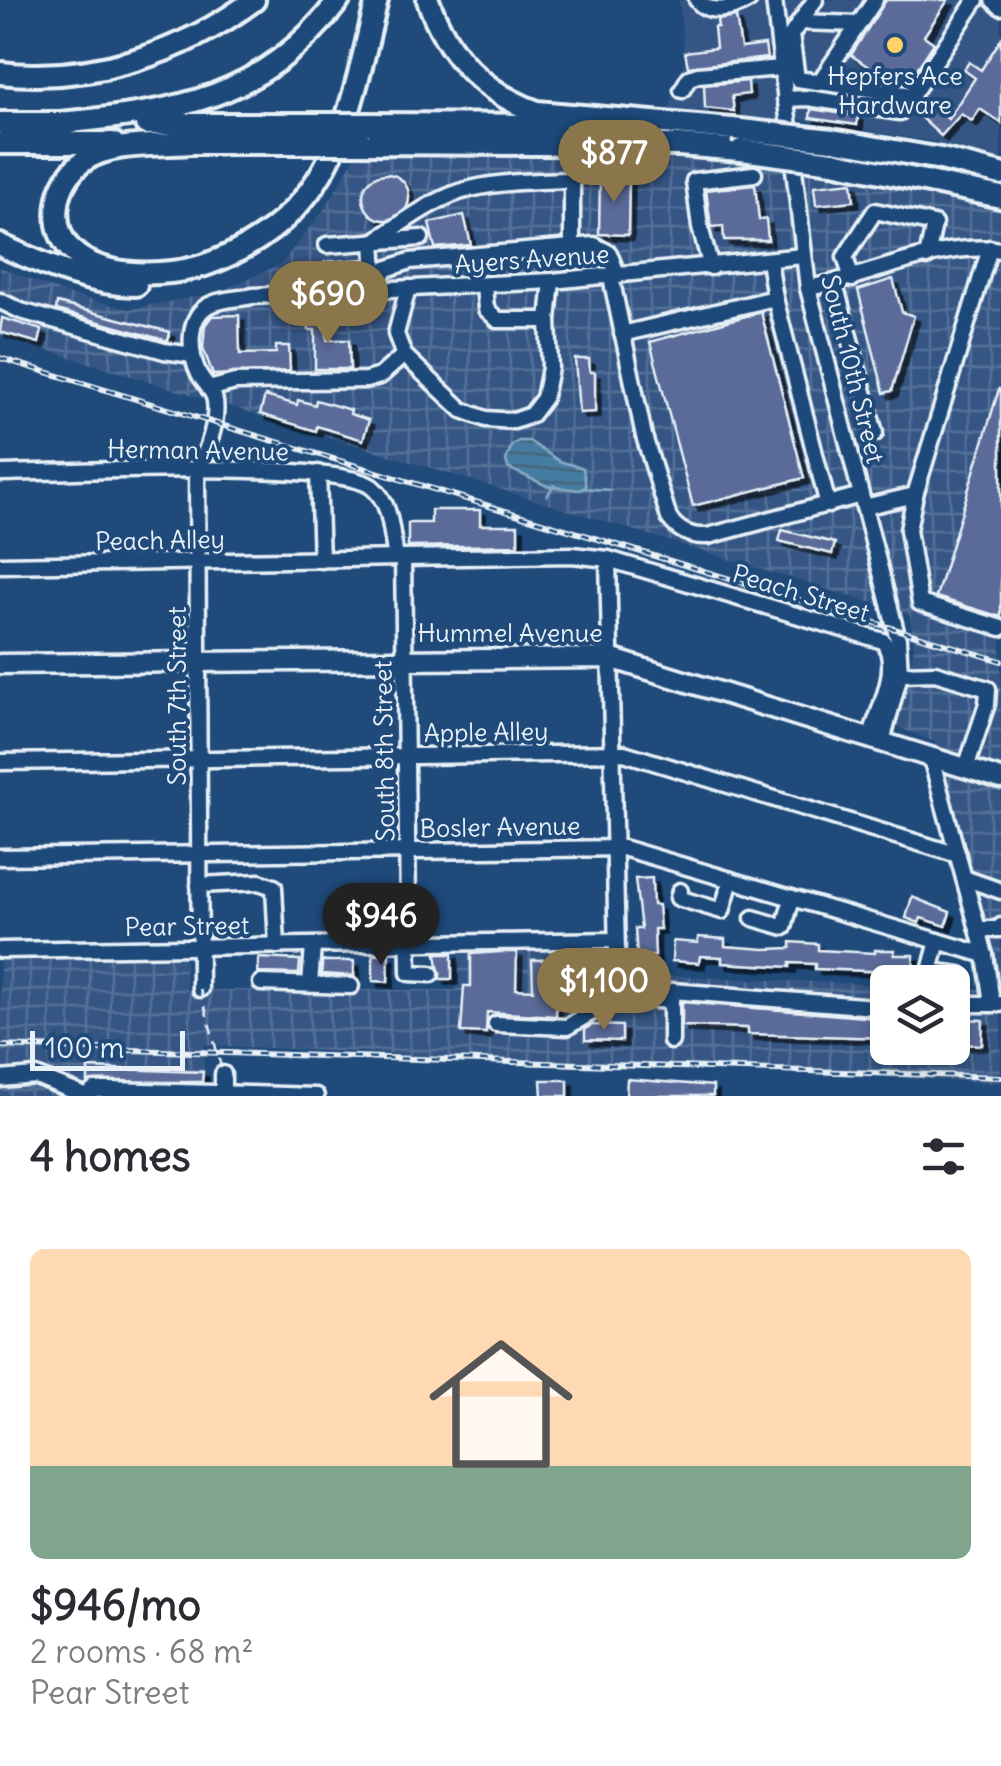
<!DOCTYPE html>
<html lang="en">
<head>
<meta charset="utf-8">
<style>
  :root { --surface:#fff; --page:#f7f7f7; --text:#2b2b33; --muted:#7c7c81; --accent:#8a764a }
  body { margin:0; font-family:Delius,sans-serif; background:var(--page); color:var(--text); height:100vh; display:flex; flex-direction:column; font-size:38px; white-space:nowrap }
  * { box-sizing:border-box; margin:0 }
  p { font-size:32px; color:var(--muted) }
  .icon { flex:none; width:55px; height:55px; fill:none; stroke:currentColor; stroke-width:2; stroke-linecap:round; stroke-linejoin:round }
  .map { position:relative; height:1096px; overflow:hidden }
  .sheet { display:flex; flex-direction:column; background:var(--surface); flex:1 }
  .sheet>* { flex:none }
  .fabs { position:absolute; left:870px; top:965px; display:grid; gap:20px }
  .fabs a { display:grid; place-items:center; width:100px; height:100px; border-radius:15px; background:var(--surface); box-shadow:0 5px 15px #0003; font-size:50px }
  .scale { position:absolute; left:30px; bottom:25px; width:155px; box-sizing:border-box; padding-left:10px; border:5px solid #e8f1f8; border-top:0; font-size:28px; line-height:35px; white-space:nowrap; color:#e8f1f8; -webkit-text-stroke:8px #1f4a7a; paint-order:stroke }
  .price { position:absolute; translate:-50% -85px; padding:0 22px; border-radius:35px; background:var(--accent); color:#fff; font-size:32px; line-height:65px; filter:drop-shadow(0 2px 5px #0008) }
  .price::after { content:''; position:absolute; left:50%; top:60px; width:30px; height:22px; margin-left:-15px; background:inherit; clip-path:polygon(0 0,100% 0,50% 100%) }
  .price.active { background:#222; color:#fff }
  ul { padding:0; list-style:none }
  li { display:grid; align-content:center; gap:20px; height:530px; padding:0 30px }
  li span { display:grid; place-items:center; height:310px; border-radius:15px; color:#555 }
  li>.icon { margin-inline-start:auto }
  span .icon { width:180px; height:180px; fill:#fffc; stroke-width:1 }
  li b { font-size:42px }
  h2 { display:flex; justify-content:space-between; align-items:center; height:120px; padding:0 30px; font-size:42px }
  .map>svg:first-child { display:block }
  .built { fill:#355785 }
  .industrial { fill:url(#industrial-grid) }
  .water { fill:url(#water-rules); stroke:#86aac4; stroke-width:2.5 }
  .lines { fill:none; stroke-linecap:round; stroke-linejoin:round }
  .stream { stroke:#86aac4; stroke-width:2.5 }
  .building { fill:#5a6b99; stroke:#e8f1f8; stroke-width:2.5; filter:url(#shadow) }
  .minor-casing { stroke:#e8f1f8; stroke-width:21 }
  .major-casing { stroke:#e8f1f8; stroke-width:25 }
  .highway-casing { stroke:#e8f1f8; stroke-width:28 }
  .minor { stroke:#1f4a7a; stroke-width:14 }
  .major { stroke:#1f4a7a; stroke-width:18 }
  .highway { stroke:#1f4a7a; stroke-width:20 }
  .rail-casing { stroke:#e8f1f8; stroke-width:6 }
  .rail { stroke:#1f4a7a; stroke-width:2.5; stroke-dasharray:8; stroke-linecap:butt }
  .highway-bridge-casing { stroke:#e8f1f8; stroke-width:28; stroke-linecap:butt }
  .path-bridge { stroke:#e8f1f8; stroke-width:2.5; stroke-dasharray:10 8; stroke-linecap:butt }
  .highway-bridge { stroke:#1f4a7a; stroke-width:20 }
  .poi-dot { fill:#ffd166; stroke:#1f4a7a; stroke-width:4 }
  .labels { text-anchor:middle; stroke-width:8; stroke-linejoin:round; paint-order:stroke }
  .poi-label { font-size:25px; fill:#e8f1f8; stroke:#1f4a7a }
  .street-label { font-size:25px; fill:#e8f1f8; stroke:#1f4a7a }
</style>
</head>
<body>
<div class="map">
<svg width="1001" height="1096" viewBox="0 0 1001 1096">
  <defs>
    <pattern id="industrial-grid" width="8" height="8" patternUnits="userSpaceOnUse" patternTransform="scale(2.5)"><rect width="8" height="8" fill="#355785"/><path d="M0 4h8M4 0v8" fill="none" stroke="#527097"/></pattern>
    <pattern id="water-rules" width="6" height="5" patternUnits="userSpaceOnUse" patternTransform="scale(2.5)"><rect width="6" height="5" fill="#447ba2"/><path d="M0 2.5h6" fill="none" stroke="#45647a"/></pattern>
    <filter id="shadow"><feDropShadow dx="5.5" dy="5.5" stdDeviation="0" flood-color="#0009"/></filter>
  </defs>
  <rect width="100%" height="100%" fill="#1f4a7a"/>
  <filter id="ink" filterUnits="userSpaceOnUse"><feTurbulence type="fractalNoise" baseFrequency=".01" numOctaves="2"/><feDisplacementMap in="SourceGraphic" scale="20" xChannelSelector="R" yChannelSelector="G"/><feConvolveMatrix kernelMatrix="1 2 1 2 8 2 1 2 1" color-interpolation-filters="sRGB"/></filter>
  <g filter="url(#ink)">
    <g class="built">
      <polygon points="679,0 765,0 778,119 671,109 673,86 685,61"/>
      <polygon points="785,0 981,0 1001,17 1001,160 929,141 798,119"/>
    </g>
    <g class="industrial">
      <polygon points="357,153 633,157 767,164 846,173 1001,210 1001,984 935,742 898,727 914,647 910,615 0,336 0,267 64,293 129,309 216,293 281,264 326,207"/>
      <polygon points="624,946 629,974 887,985 888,1048 952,1048 953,988 1001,990 1001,1083 204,1045 204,1089 86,1086 80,1096 0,1096 0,956 185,953 186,990 456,990 460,947"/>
    </g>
    <polygon class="water" points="519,441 529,441 559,461 583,468 586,487 580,490 547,486 508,468 506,460 512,445"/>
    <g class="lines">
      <g class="stream">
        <polyline points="582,488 611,490"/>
        <polyline points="547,496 554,485"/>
      </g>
    </g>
    <g class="building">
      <polygon points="886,0 948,0 924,36 934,43 907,84 889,81 851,55"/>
      <polygon points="736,17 741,48 765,45 767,58 688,67 685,52 716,48 714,27 718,27 717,20"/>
      <polygon points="1001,39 1001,123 980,109 972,121 961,114 941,136 920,117 932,104 948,119 975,78 964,70 969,62 981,70"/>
      <polygon points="748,81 749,94 732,96 734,111 705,108 704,85"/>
      <polygon points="811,109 858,116 857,125 810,118"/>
      <circle cx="386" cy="197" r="23"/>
      <polygon points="600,175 629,176 628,235 599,234"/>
      <polygon points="852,182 854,201 816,205 814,186"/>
      <polygon points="755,185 759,220 766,219 768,240 724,240 723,226 711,227 706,190"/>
      <polygon points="464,215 471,245 435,248 429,223"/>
      <polygon points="363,259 364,277 326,280 325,262"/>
      <polygon points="893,279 902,312 914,316 892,391 884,393 858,290"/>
      <polygon points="57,303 170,332 168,341 56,310"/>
      <polygon points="326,312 327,340 349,340 350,369 315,369 315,330 309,330 308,314"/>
      <polygon points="761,312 804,478 693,506 650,342"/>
      <polygon points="239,315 240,354 276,353 276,346 289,346 290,371 213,375 203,348 205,325 212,316"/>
      <polygon points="2,318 42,330 39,343 0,332"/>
      <polygon points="575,359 589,359 590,372 595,372 595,412 579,413"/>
      <polygon points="999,389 1001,390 1001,617 936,597"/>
      <polygon points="265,396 297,405 298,400 315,405 316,400 351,410 350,414 369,420 363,440 317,426 316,431 260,414"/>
      <polygon points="431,510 480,510 480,525 518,525 518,545 408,547 408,523 431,523"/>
      <polygon points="782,530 835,543 832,554 779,541"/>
      <polygon points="652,878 653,905 658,905 660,929 654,929 655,956 637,957 635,929 641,929 635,879"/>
      <polygon points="912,897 950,912 946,926 921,918 919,923 906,918"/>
      <polygon points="698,937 725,939 725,946 765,949 791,948 791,942 818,944 818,950 875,953 875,950 895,950 894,955 914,955 913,976 892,975 892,972 815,969 815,964 790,963 790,967 722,963 722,957 700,956 699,963 672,961 673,941 698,943"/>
      <polygon points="500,952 517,952 516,989 533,990 532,960 571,959 572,980 557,981 556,1016 487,1012 486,1033 461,1032 464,986 471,986 471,954"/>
      <polygon points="436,954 452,954 452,979 440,979"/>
      <polygon points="373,955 389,955 388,982 373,981"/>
      <polygon points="259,958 300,960 299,974 258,973"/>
      <polygon points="322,961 354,961 354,976 322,974"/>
      <rect x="592" y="962" width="15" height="24"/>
      <polygon points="682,1002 888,1019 888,1038 748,1034 748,1028 682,1026"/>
      <polygon points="964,1019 983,1020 982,1045 952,1044 952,1023"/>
      <polygon points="592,1025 622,1026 622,1041 585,1040 585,1029"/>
      <polygon points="88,1068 203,1072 202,1082 88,1082"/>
      <polygon points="627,1079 713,1086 713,1096 626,1096"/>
      <polygon points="541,1080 568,1080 568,1096 542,1096"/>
    </g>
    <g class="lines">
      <g class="minor-casing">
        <g id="minor">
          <path d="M697,0C709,16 734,9 749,0"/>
          <polyline points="774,0 808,288 898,639 900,674 882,742"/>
          <polyline points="815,0 791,35 797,79 912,95 976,0"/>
          <polyline points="993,0 1001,7"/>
          <polyline points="800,22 859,24"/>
          <polyline points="819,83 875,0"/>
          <polyline points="682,90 689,78 698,75 781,68"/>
          <polyline points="785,99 808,98 900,112"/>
          <polyline points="327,245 421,238"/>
          <polyline points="990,248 915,495 908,530 920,603 1001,628"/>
          <polyline points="769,261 775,298 828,505"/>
          <polyline points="711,267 700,227 694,181 754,174"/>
          <path d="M611,277L644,436L669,518C679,532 691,537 708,536L861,495"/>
          <polyline points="852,279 845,257 875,211 934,224 927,257"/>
          <polyline points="375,282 386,269 410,261 594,245 609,253 618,276"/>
          <polyline points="484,285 486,309 498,320 548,320"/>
          <polyline points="408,288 396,334 404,355 462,410 486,419 514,421 531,415 544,398 550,368 548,320 552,281"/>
          <path d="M808,288C871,277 936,241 1001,250"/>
          <path d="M376,289L373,242C403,223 435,197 470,189C504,181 538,181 572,180V246"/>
          <polyline points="838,295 875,433"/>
          <polyline points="0,301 21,311 164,351 192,355"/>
          <polyline points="622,334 775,298"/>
          <polyline points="209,389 235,382 366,380 380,376 404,355"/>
          <path d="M0,473C59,472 338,459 372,487C392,503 391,535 396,558"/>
          <polyline points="318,473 321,560"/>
          <polyline points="864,507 915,495"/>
          <polyline points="403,558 409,973 431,974"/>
          <polyline points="608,559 618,997"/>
          <path d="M0,565L572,555L608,559L883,641C902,666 878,711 870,738"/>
          <polyline points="900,674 935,673 988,689 987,704 966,768"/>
          <polyline points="931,758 985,955 992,1003"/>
          <polyline points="0,762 624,753 958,855"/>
          <polyline points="0,857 623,848 985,955"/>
          <polyline points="964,878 1001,891"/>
          <polyline points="199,885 259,882 274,887 277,946"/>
          <polyline points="680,891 678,898 722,911 731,880"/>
          <polyline points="753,918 784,927 792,898"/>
          <polyline points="978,929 1000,929 1001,926"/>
          <polyline points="938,941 930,971 960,975"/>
          <polyline points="0,950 615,940"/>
          <polyline points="261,983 351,986"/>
          <polyline points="310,984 313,946"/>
          <path d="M200,989L197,470C207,452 218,422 215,401C214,391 204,383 199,374C190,356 186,321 206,307C218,299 239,299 253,296L552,281L803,256"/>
          <polyline points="952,1013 971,1004 1000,1004"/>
          <polyline points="496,1024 567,1027 618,997 671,1001 672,991 888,1008"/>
          <polyline points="671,1041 671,1001"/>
          <polyline points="223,1074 223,1096"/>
          <polyline points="0,1079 36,1076 85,1096"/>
          <polyline points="88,1096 94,1090 110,1090 316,1096"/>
        </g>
      </g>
      <g class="major-casing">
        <polyline id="major" points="0,664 610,658 1001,779"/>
      </g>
      <g class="highway-casing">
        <g id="highway">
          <path d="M428,0C447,55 482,92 537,112L732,129"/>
          <path d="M0,73C90,83 182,54 254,0"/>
          <polyline points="0,123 72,123"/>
          <path d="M60,123C176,112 263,99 339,0"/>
          <polyline points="146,124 314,124"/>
          <polyline points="369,124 556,125"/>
          <polyline points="832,140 941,159 1001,174"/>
          <polyline points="0,143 113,143"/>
          <polyline points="177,143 312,143"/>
          <path d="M189,143C157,146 112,142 85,160C70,170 60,187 58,204C47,281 156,281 205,265C243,252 279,229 304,198C349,143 360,67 377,0"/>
          <polyline points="363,143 679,145 741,150"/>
          <polyline points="833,162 1001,197"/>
          <path d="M0,245C45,265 86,284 136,285"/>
        </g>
      </g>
      <use href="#minor" class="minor"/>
      <use href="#major" class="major"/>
      <use href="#highway" class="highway"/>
      <g class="rail-casing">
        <g id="rail">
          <polyline points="0,358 1001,661"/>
          <polyline points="0,1046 1001,1077"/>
        </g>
      </g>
      <use href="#rail" class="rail"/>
      <g class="highway-bridge-casing">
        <g id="highway-bridge">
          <polyline points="314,124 369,124"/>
          <polyline points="732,129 832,140"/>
          <polyline points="312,143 363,143"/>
          <polyline points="741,150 833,162"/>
        </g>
      </g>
      <polyline class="path-bridge" points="200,989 223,1074"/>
      <use href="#highway-bridge" class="highway-bridge"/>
    </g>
  </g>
  <circle class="poi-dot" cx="895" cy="45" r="10"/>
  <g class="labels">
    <g class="poi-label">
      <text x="895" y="85">Hepfers Ace<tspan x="895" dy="29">Hardware</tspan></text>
    </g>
    <g class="street-label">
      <text transform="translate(532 259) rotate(-4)" y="9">Ayers Avenue</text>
      <text transform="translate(853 369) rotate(76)" y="9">South 10th Street</text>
      <text transform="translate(198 450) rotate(1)" y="9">Herman Avenue</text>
      <text transform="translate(160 540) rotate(-1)" y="9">Peach Alley</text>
      <text transform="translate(801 593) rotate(17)" y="9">Peach Street</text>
      <text x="510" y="642">Hummel Avenue</text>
      <text transform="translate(177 696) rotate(-90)" y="9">South 7th Street</text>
      <text transform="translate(486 732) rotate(-1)" y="9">Apple Alley</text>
      <text transform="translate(384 751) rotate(-91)" y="9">South 8th Street</text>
      <text transform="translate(500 827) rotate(-1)" y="9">Bosler Avenue</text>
      <text transform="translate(187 926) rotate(-1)" y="9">Pear Street</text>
    </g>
  </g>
</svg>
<div class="fabs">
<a><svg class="icon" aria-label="layers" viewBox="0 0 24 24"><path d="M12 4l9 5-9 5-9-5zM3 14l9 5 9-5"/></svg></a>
</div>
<div class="scale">100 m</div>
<b class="price" style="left:614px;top:205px">$877</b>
<b class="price" style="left:328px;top:346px">$690</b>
<b class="price active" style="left:381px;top:968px">$946</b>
<b class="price" style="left:604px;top:1033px">$1,100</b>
</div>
<section class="sheet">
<h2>4 homes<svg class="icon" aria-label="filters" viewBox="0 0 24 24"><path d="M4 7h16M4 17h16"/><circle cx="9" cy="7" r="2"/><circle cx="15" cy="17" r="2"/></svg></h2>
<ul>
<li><span style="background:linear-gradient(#ffd9b3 70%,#7fa58c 0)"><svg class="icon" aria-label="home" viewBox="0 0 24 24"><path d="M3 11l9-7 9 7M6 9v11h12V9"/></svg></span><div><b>$946/mo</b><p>2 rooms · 68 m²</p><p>Pear Street</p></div></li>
</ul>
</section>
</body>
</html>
